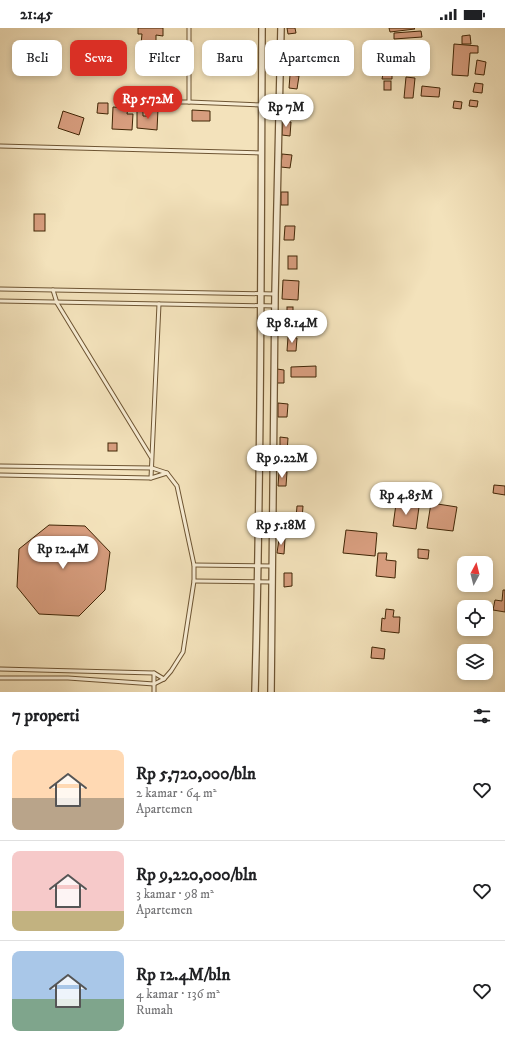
<!DOCTYPE html>
<html lang="id">
<head>
<meta charset="utf-8">
<style>
  :root { --surface:#fff; --page:#f6f6f6; --text:#202124; --muted:#757577; --line:#e0e0e0; --accent:#d93025 }
  body { margin:0; font-family:"IM FELL DW Pica",serif; background:var(--page); color:var(--text); height:100vh; display:flex; flex-direction:column; font-size:15px; white-space:nowrap }
  * { box-sizing:border-box; margin:0 }
  p { font-size:13px; color:var(--muted) }
  .icon { flex:none; width:22px; height:22px; fill:none; stroke:currentColor; stroke-width:2; stroke-linecap:round; stroke-linejoin:round }
  .map { position:relative; height:664px; overflow:hidden }
  .panel { display:flex; flex-direction:column; background:var(--surface); flex:1 }
  .panel>* { flex:none }
  .top-card { position:absolute; left:12px; top:12px; width:481px; height:36px; display:flex; gap:8px }
  .needle { width:26px; rotate:7deg }
  .fabs { position:absolute; left:457px; top:528px; display:grid; gap:8px }
  .fabs a { display:grid; place-items:center; width:36px; height:36px; border-radius:8px; background:var(--surface); box-shadow:0 2px 6px #0003; font-size:20px }
  .price { position:absolute; translate:-50% -34px; padding:0 9px; border-radius:14px; background:#fff; color:#222; font-size:13px; line-height:26px; filter:drop-shadow(0 1px 2px #0008) }
  .price::after { content:''; position:absolute; left:50%; top:24px; width:12px; height:9px; margin-left:-6px; background:inherit; clip-path:polygon(0 0,100% 0,50% 100%) }
  .price.selected { background:var(--accent); color:#fff }
  ul { padding:0; list-style:none }
  li { display:flex; align-items:center; gap:12px; height:100px; padding:0 12px }
  li+li { border-top:1px solid var(--line) }
  li span { display:grid; place-items:center; flex:none; width:112px; height:80px; border-radius:8px; color:#555 }
  li>.icon { margin-inline-start:auto }
  span .icon { width:48px; height:48px; fill:#fffc; stroke-width:1 }
  li b { font-size:17px }
  h2 { display:flex; justify-content:space-between; align-items:center; height:48px; padding:0 12px; font-size:17px }
  .chip { padding:0 14px; border-radius:8px; background:var(--surface); box-shadow:0 2px 6px #0003; font-size:14px; line-height:36px }
  .chip.selected { background:var(--accent); color:#fff }
  .status { display:flex; justify-content:space-between; align-items:center; height:28px; padding:0 20px; background:var(--surface); direction:ltr }
  .status svg { height:11px; fill:currentColor }
  .map>svg:first-child { display:block }
  .building { fill:#d79d7e; stroke:#412606 }
  .lines { fill:none; stroke-linecap:round; stroke-linejoin:round }
  .service-casing { stroke:#6e5533; stroke-width:5 }
  .minor-casing { stroke:#6e5533; stroke-width:8 }
  .service { stroke:#f7ecd3; stroke-width:3 }
  .minor { stroke:#f7ecd3; stroke-width:5.5 }
</style>
</head>
<body>
<div class="status"><b>21:45</b><svg viewBox="0 0 49 12"><path d="M0 12V9h3v3zM5 12V6h3v6zM10 12V3h3v9zM15 12V0h3v12zM26 1h20v11H26zM47 4h2v5h-2z"/></svg></div>
<div class="map">
<svg width="505" height="664" viewBox="0 0 505 664">
  <rect width="100%" height="100%" fill="#f3e2bb"/>
  <filter id="stains"><feTurbulence type="fractalNoise" baseFrequency=".005" numOctaves="4"/><feColorMatrix values="0 0 0 0 .2 0 0 0 0 .09 0 0 0 0 .02 0 0 0 .5 -.17"/></filter>
  <radialGradient id="worn" r=".72"><stop offset=".6" stop-color="#630" stop-opacity="0"/><stop offset="1" stop-color="#630" stop-opacity=".3"/></radialGradient>
  <g class="building">
    <polygon points="138,0 163,0 163,8 156,7 156,16 141,16 142,6 138,6"/>
    <polygon points="287,0 295,0 296,5 288,6"/>
    <polygon points="389,0 414,0 415,1 390,4"/>
    <polygon points="421,3 422,9 394,11 394,5"/>
    <polygon points="470,7 471,16 462,16 462,8"/>
    <polygon points="454,16 478,18 478,25 470,25 468,48 452,47"/>
    <polygon points="388,19 388,28 382,29 381,20"/>
    <polygon points="291,22 299,23 298,37 290,36"/>
    <polygon points="389,30 390,36 382,37 381,31"/>
    <polygon points="477,32 486,34 484,47 475,46"/>
    <polygon points="383,46 392,47 392,51 382,51"/>
    <polygon points="290,47 299,48 297,61 289,60"/>
    <polygon points="406,49 415,50 413,70 404,70"/>
    <rect x="384" y="53" width="7" height="9"/>
    <polygon points="475,55 483,56 482,65 473,64"/>
    <polygon points="422,58 440,60 439,69 421,68"/>
    <polygon points="470,72 478,73 477,79 469,78"/>
    <polygon points="454,73 462,74 461,81 453,80"/>
    <polygon points="98,75 108,75 108,86 97,85"/>
    <polygon points="113,79 128,80 127,86 133,86 132,102 112,101"/>
    <polygon points="137,81 143,82 143,88 147,88 148,81 158,81 157,102 137,100"/>
    <polygon points="192,82 210,83 210,93 192,93"/>
    <polygon points="63,83 84,90 79,107 58,100"/>
    <polygon points="283,93 291,94 290,108 282,107"/>
    <polygon points="282,126 292,127 290,140 281,139"/>
    <rect x="281" y="164" width="7" height="13"/>
    <rect x="34" y="186" width="11" height="17"/>
    <polygon points="285,198 295,198 294,212 284,212"/>
    <rect x="288" y="228" width="9" height="13"/>
    <polygon points="283,252 299,253 298,272 282,271"/>
    <rect x="287" y="279" width="6" height="6"/>
    <polygon points="288,309 297,310 296,323 287,323"/>
    <polygon points="316,338 316,349 291,349 291,339"/>
    <polygon points="277,341 284,342 284,355 276,355"/>
    <polygon points="278,375 288,376 287,389 278,389"/>
    <polygon points="280,409 288,410 287,424 280,423"/>
    <rect x="108" y="415" width="9" height="8"/>
    <polygon points="279,444 287,444 286,458 278,458"/>
    <polygon points="494,457 505,458 505,467 493,465"/>
    <polygon points="431,475 457,479 453,503 427,500"/>
    <polygon points="396,476 419,479 416,501 393,498"/>
    <polygon points="297,478 303,478 302,491 296,490"/>
    <polygon points="49,497 85,498 110,524 105,562 79,588 39,586 17,559 19,521"/>
    <polygon points="346,502 377,505 375,528 343,525"/>
    <polygon points="279,511 285,511 284,526 277,525"/>
    <polygon points="418,521 429,522 428,531 418,530"/>
    <polygon points="378,525 387,525 386,532 396,533 395,550 376,548"/>
    <polygon points="284,545 292,545 292,558 284,559"/>
    <polygon points="503,562 505,562 505,584 493,582 495,572 502,573"/>
    <polygon points="386,581 394,582 393,589 400,589 399,605 381,603 382,590 385,591"/>
    <polygon points="372,619 385,621 384,631 371,630"/>
  </g>
  <g class="lines">
    <g class="service-casing">
      <g id="service">
        <polyline points="119,74 189,74 262,77"/>
        <polyline points="189,74 189,0"/>
        <polyline points="0,118 262,125"/>
        <polyline points="0,261 275,266"/>
        <polyline points="53,262 57,275 151,429"/>
        <polyline points="0,273 275,278"/>
        <polyline points="0,438 152,440 167,445 177,458 194,537 194,553 183,624 171,643 164,651 154,656 68,650 0,650"/>
        <polyline points="0,447 151,450 167,445"/>
        <polyline points="151,450 159,276"/>
        <polyline points="194,537 272,538"/>
        <polyline points="194,553 272,554"/>
        <polyline points="0,641 154,645 164,651"/>
        <polyline points="154,664 154,645"/>
      </g>
    </g>
    <g class="minor-casing">
      <g id="minor">
        <path d="M255,664C261,443 261,221 262,0"/>
        <polyline points="271,664 275,266 281,0"/>
      </g>
    </g>
    <use href="#service" class="service"/>
    <use href="#minor" class="minor"/>
  </g>
  <rect width="100%" height="100%" filter="url(#stains)"/>
  <rect width="100%" height="100%" fill="url(#worn)"/>
</svg>
<div class="fabs">
<a><svg class="needle" viewBox="-14 -14 28 28"><path d="M0-13l5 13h-10z" fill="#e53935"/><path d="M0 13l5-13h-10z" fill="#757577"/></svg></a>
<a><svg class="icon" aria-label="locate" viewBox="0 0 24 24"><circle cx="12" cy="12" r="6"/><path d="M12 2v4M12 18v4M2 12h4M18 12h4"/></svg></a>
<a><svg class="icon" aria-label="layers" viewBox="0 0 24 24"><path d="M12 4l9 5-9 5-9-5zM3 14l9 5 9-5"/></svg></a>
</div>
<b class="price selected" style="left:148px;top:92px">Rp 5.72M</b>
<b class="price" style="left:286px;top:100px">Rp 7M</b>
<b class="price" style="left:292px;top:316px">Rp 8.14M</b>
<b class="price" style="left:282px;top:451px">Rp 9.22M</b>
<b class="price" style="left:406px;top:488px">Rp 4.85M</b>
<b class="price" style="left:281px;top:518px">Rp 5.18M</b>
<b class="price" style="left:63px;top:542px">Rp 12.4M</b>
<div class="top-card">
<a class="chip">Beli</a>
<a class="chip selected">Sewa</a>
<a class="chip">Filter</a>
<a class="chip">Baru</a>
<a class="chip">Apartemen</a>
<a class="chip">Rumah</a>
</div>
</div>
<section class="panel">
<h2>7 properti<svg class="icon" aria-label="filters" viewBox="0 0 24 24"><path d="M4 7h16M4 17h16"/><circle cx="9" cy="7" r="2"/><circle cx="15" cy="17" r="2"/></svg></h2>
<ul>
<li><span style="background:linear-gradient(#ffd9b3 60%,#b9a48a 0)"><svg class="icon" aria-label="home" viewBox="0 0 24 24"><path d="M3 11l9-7 9 7M6 9v11h12V9"/></svg></span><div><b>Rp 5,720,000/bln</b><p>2 kamar · 64 m²</p><p>Apartemen</p></div><svg class="icon" aria-label="heart" viewBox="0 0 24 24"><path d="M12 20l-8-8c-3-5 5-10 8-4 3-6 11-1 8 4z"/></svg></li>
<li><span style="background:linear-gradient(#f6c9c9 75%,#c2b280 0)"><svg class="icon" aria-label="home" viewBox="0 0 24 24"><path d="M3 11l9-7 9 7M6 9v11h12V9"/></svg></span><div><b>Rp 9,220,000/bln</b><p>3 kamar · 98 m²</p><p>Apartemen</p></div><svg class="icon" aria-label="heart" viewBox="0 0 24 24"><path d="M12 20l-8-8c-3-5 5-10 8-4 3-6 11-1 8 4z"/></svg></li>
<li><span style="background:linear-gradient(#a9c7e8 60%,#7fa58c 0)"><svg class="icon" aria-label="home" viewBox="0 0 24 24"><path d="M3 11l9-7 9 7M6 9v11h12V9"/></svg></span><div><b>Rp 12.4M/bln</b><p>4 kamar · 136 m²</p><p>Rumah</p></div><svg class="icon" aria-label="heart" viewBox="0 0 24 24"><path d="M12 20l-8-8c-3-5 5-10 8-4 3-6 11-1 8 4z"/></svg></li>
</ul>
</section>
</body>
</html>
